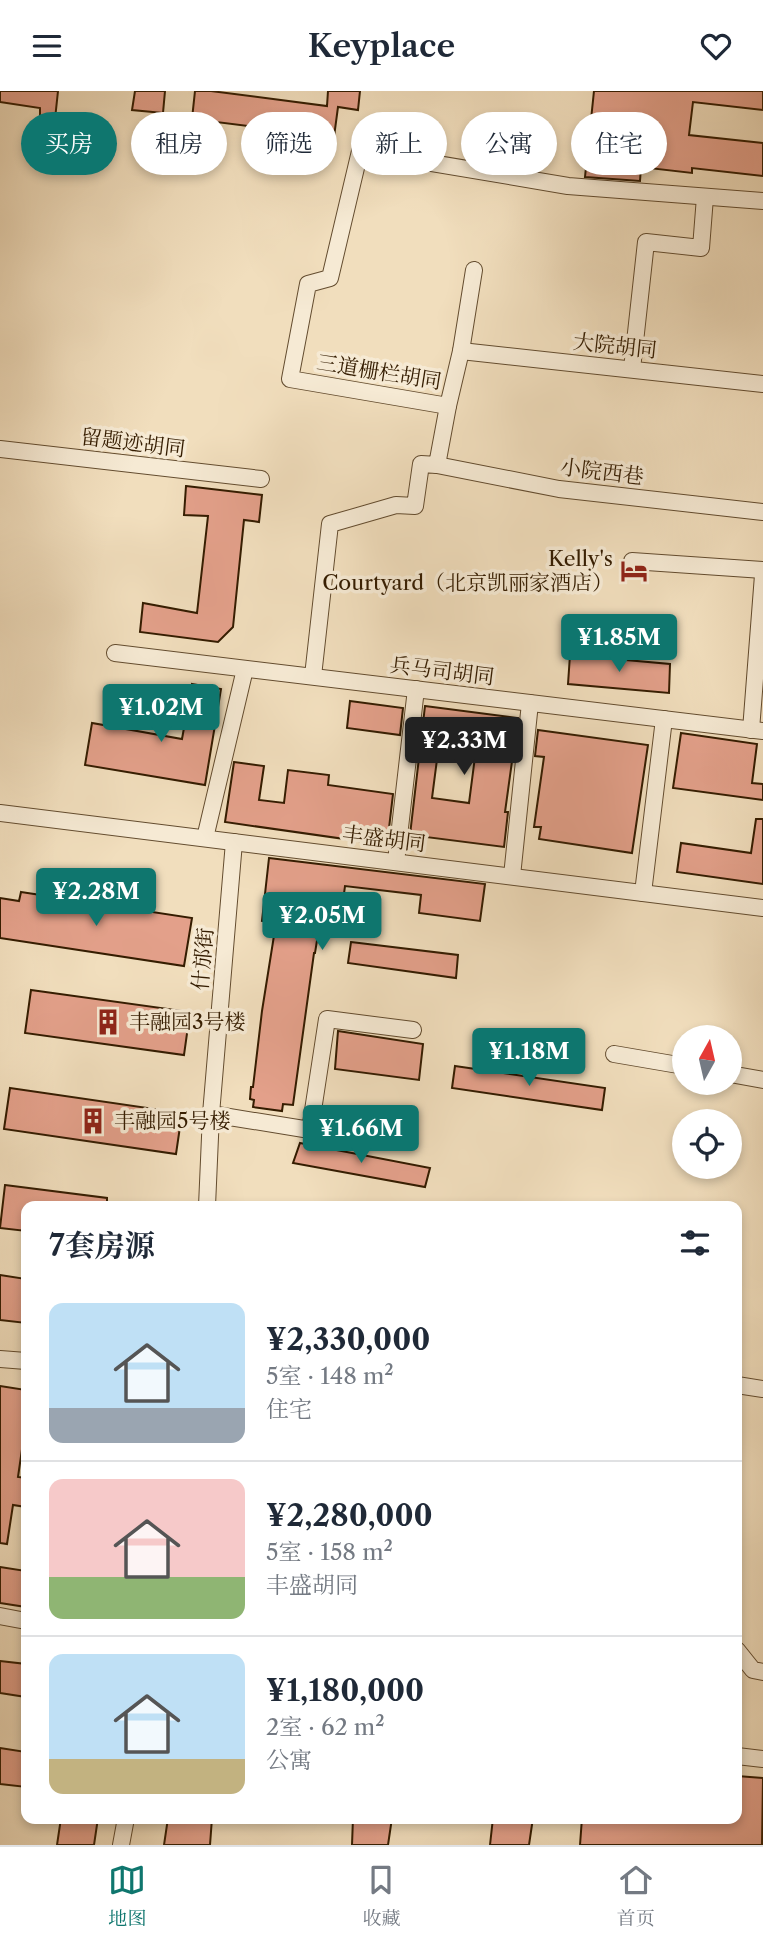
<!DOCTYPE html>
<html lang="zh">
<head>
<meta charset="utf-8">
<style>
  :root { --surface:#fff; --page:#f2f2f3; --text:#1f2937; --muted:#747a83; --line:#e0e1e3; --accent:#0f766e }
  body { margin:0; font-family:"Libre Caslon Text","Noto Serif SC",serif; background:var(--page); color:var(--text); height:100vh; display:flex; flex-direction:column; font-size:26px; white-space:nowrap }
  * { box-sizing:border-box; margin:0 }
  p { font-size:23px; color:var(--muted) }
  .icon { flex:none; width:38px; height:38px; fill:none; stroke:currentColor; stroke-width:2; stroke-linecap:round; stroke-linejoin:round }
  .map { position:relative; flex:1; overflow:hidden }
  .sheet { position:absolute; left:21px; top:1110px; width:721px; height:623px; display:flex; flex-direction:column; background:var(--surface); border-radius:14px; box-shadow:0 4px 10px #0003 }
  .sheet>* { flex:none }
  .top-card { position:absolute; left:21px; top:21px; width:721px; height:63px; display:flex; gap:14px }
  .needle { width:46px; rotate:8deg }
  .fabs { position:absolute; left:672px; top:934px; display:grid; gap:14px }
  .fabs a { display:grid; place-items:center; width:70px; height:70px; border-radius:50%; background:var(--surface); box-shadow:0 4px 10px #0003; font-size:35px }
  .price { position:absolute; translate:-50% -60px; padding:0 16px; border-radius:7px; background:var(--accent); color:#fff; font-size:23px; line-height:46px; filter:drop-shadow(0 2px 4px #0008) }
  .price::after { content:''; position:absolute; left:50%; top:42px; width:21px; height:16px; margin-left:-10px; background:inherit; clip-path:polygon(0 0,100% 0,50% 100%) }
  .price.selected { background:#222; color:#fff }
  ul { padding:0; list-style:none }
  li { display:flex; align-items:center; gap:21px; height:175px; padding:0 28px }
  li+li { border-top:2px solid var(--line) }
  li span { display:grid; place-items:center; flex:none; width:196px; height:140px; border-radius:14px; color:#555 }
  li>.icon { margin-inline-start:auto }
  span .icon { width:84px; height:84px; fill:#fffc; stroke-width:1 }
  li b { font-size:30px }
  h2 { display:flex; justify-content:space-between; align-items:center; height:84px; padding:0 28px; font-size:30px }
  .tag { padding:0 24px; border-radius:32px; background:var(--surface); box-shadow:0 4px 10px #0003; font-size:24px; line-height:63px }
  .tag.selected { background:var(--accent); color:#fff }
  header { display:flex; justify-content:space-between; align-items:center; height:91px; padding:0 28px; background:var(--surface); font-size:32px; font-weight:600 }
  .tabs { display:flex; justify-content:space-around; align-items:center; height:98px; border-top:2px solid var(--line); background:var(--surface); font-size:19px; color:var(--muted) }
  .tabs a { display:grid; justify-items:center; gap:4px }
  .tabs .selected { color:var(--accent) }
  .map>svg:first-child { display:block }
  .building { fill:#e3a08a; stroke:#341c00; stroke-width:2; fill-rule:evenodd }
  .lines { fill:none; stroke-linecap:round; stroke-linejoin:round }
  .minor-casing { stroke:#634c2f; stroke-width:18 }
  .minor { stroke:#f6ead4; stroke-width:16 }
  .labels { text-anchor:middle; stroke-width:7; stroke-linejoin:round; paint-order:stroke }
  .street-label { font-size:21px; fill:#341c00; stroke:#f6ead4 }
  .poi-label { font-size:21px; fill:#341c00; stroke:#f6ead4; text-anchor:start }
</style>
</head>
<body>
<header><svg class="icon" aria-label="menu" viewBox="0 0 24 24"><path d="M4 6h16M4 12h16M4 18h16"/></svg>Keyplace<svg class="icon" aria-label="heart" viewBox="0 0 24 24"><path d="M12 20l-8-8c-3-5 5-10 8-4 3-6 11-1 8 4z"/></svg></header>
<div class="map">
<svg width="763" height="1754" viewBox="0 0 763 1754">
  <rect width="100%" height="100%" fill="#f1debd"/>
  <filter id="stains"><feTurbulence type="fractalNoise" baseFrequency=".00286" numOctaves="4"/><feColorMatrix values="0 0 0 0 .2 0 0 0 0 .09 0 0 0 0 .02 0 0 0 .5 -.17"/></filter>
  <radialGradient id="worn" r=".72"><stop offset=".6" stop-color="#630" stop-opacity="0"/><stop offset="1" stop-color="#630" stop-opacity=".3"/></radialGradient>
  <g class="building">
    <polygon points="0,0 58,0 55,28 40,26 40,17 0,11"/>
    <polygon points="135,0 165,0 163,22 132,19"/>
    <polygon points="195,0 211,0 327,15 328,0 360,0 358,19 338,16 334,46 192,28"/>
    <polygon points="594,0 763,0 763,19 693,11 689,44 763,52 763,85 692,77 692,82 641,76 640,90 585,86"/>
    <polygon points="186,395 262,404 259,431 244,429 233,536 218,551 140,541 143,512 197,522 208,425 184,424"/>
    <polygon points="570,564 670,573 669,602 568,593"/>
    <polygon points="192,593 221,598 205,694 85,674 92,632 182,648"/>
    <polygon points="350,610 403,617 400,644 347,637"/>
    <path d="M425,615L518,627L505,721H508L504,756L410,744ZM439,653L476,658L469,712L432,707Z"/>
    <polygon points="538,639 648,654 632,762 539,748 541,736 534,736 544,666 535,665"/>
    <polygon points="681,642 757,653 752,692 763,693 763,709 673,697"/>
    <polygon points="234,671 264,675 259,709 284,712 288,679 329,684 328,694 393,703 387,754 225,731"/>
    <polygon points="756,728 763,728 763,793 677,781 681,752 751,762"/>
    <polygon points="269,767 485,793 480,830 419,822 421,804 345,795 339,840 319,837 315,862 314,862 293,1014 283,1013 282,1020 253,1016 254,1009 250,1008 251,996 253,996 262,920 276,832 262,830"/>
    <polygon points="21,801 192,827 184,875 0,847 0,807 19,810"/>
    <polygon points="351,851 458,864 456,887 348,872"/>
    <polygon points="31,899 190,921 184,964 25,942"/>
    <polygon points="338,940 423,953 419,989 335,978"/>
    <polygon points="455,975 605,997 602,1019 452,997"/>
    <polygon points="10,997 182,1022 176,1063 4,1038"/>
    <polygon points="300,1052 430,1077 425,1096 293,1072"/>
    <polygon points="5,1094 107,1107 107,1115 26,1115 26,1140 0,1137"/>
    <polygon points="0,1184 26,1188 26,1232 0,1229"/>
    <polygon points="0,1295 26,1299 26,1331 18,1386 26,1387 26,1416 13,1414 7,1453 0,1452"/>
    <polygon points="0,1476 26,1480 26,1516 0,1512"/>
    <polygon points="0,1570 26,1573 26,1606 0,1602"/>
    <polygon points="0,1657 26,1661 26,1696 0,1693"/>
    <polygon points="737,1685 763,1687 762,1754 580,1754 582,1727 737,1727"/>
    <polygon points="61,1727 98,1727 94,1754 57,1754"/>
    <polygon points="168,1727 212,1727 210,1754 164,1754"/>
    <polygon points="353,1727 392,1727 388,1754 352,1754"/>
    <polygon points="493,1727 533,1727 529,1754 490,1754"/>
  </g>
  <g class="lines">
    <g class="minor-casing">
      <g id="minor">
        <polyline points="474,179 461,260 448,315 290,288 308,193 330,187 360,60 568,95 763,110"/>
        <polyline points="461,260 763,293"/>
        <polyline points="632,278 646,151 701,157 705,106"/>
        <polyline points="0,358 261,388"/>
        <polyline points="437,374 559,398 763,421"/>
        <polyline points="632,470 763,479"/>
        <polyline points="115,562 763,640"/>
        <polyline points="313,585 330,433 396,414 415,415 421,373 437,374 448,315"/>
        <polyline points="751,639 763,484"/>
        <polyline points="0,722 763,817"/>
        <polyline points="205,747 245,578"/>
        <polyline points="396,771 416,598"/>
        <polyline points="512,785 530,612"/>
        <polyline points="643,802 664,628"/>
        <polyline points="614,963 684,975"/>
        <polyline points="730,983 763,989"/>
        <polyline points="211,1023 310,1039 327,928 413,939"/>
        <polyline points="207,1115 211,1023 234,751"/>
        <polyline points="0,1268 26,1270"/>
        <polyline points="737,1294 763,1298"/>
        <polyline points="0,1525 26,1530"/>
        <polyline points="737,1559 753,1579 763,1581"/>
        <polyline points="737,1665 763,1668"/>
        <polyline points="121,1754 126,1727"/>
      </g>
    </g>
    <use href="#minor" class="minor"/>
  </g>
  <defs>
    <g id="hotel-bare" transform="scale(2.1)"><path d="M-6-4.5h1.5V1H6V5H4.5V3h-9V5H-6ZM-4 0a1.8 1.8 0 1 1 3.6 0ZM.5 0V-2.5h3Q6-2.5 6 0Z" fill="#8f2418" stroke="#f6ead4" stroke-width="2.5" paint-order="stroke"/></g>
    <g id="building-bare" transform="scale(2.1)"><path d="M-4-6H4V6H1V3H-1V6H-4ZM-2.5-4.3h1.7v1.8h-1.7ZM.8-4.3h1.7v1.8H.8ZM-2.5-1h1.7V.8h-1.7ZM.8-1h1.7V.8H.8Z" fill="#8f2418" stroke="#f6ead4" stroke-width="2.5" paint-order="stroke"/></g>
  </defs>
  <g fill-rule="evenodd">
    <use href="#hotel-bare" x="634" y="480"/>
    <use href="#building-bare" x="108" y="931"/>
    <use href="#building-bare" x="93" y="1030"/>
  </g>
  <g class="labels">
    <g class="street-label">
      <text transform="translate(615 255) rotate(6)" y="7">大院胡同</text>
      <text transform="translate(379 281) rotate(9)" y="7">三道栅栏胡同</text>
      <text transform="translate(133 352) rotate(7)" y="7">留题迹胡同</text>
      <text transform="translate(602 381) rotate(7)" y="7">小院西巷</text>
      <text transform="translate(442 580) rotate(7)" y="7">兵马司胡同</text>
      <text transform="translate(384 748) rotate(7)" y="7">丰盛胡同</text>
      <text transform="translate(203 868) rotate(-85)" y="7">什邡街</text>
    </g>
    <g class="poi-label">
      <text x="613" y="475" text-anchor="end">Kelly's<tspan x="613" dy="24">Courtyard（北京凯丽家酒店）</tspan></text>
      <text x="129" y="938">丰融园3号楼</text>
      <text x="114" y="1037">丰融园5号楼</text>
    </g>
  </g>
  <rect width="100%" height="100%" filter="url(#stains)"/>
  <rect width="100%" height="100%" fill="url(#worn)"/>
</svg>
<div class="fabs">
<a><svg class="needle" viewBox="-14 -14 28 28"><path d="M0-13l5 13h-10z" fill="#e53935"/><path d="M0 13l5-13h-10z" fill="#747a83"/></svg></a>
<a><svg class="icon" aria-label="locate" viewBox="0 0 24 24"><circle cx="12" cy="12" r="6"/><path d="M12 2v4M12 18v4M2 12h4M18 12h4"/></svg></a>
</div>
<b class="price" style="left:619px;top:583px">¥1.85M</b>
<b class="price" style="left:161px;top:653px">¥1.02M</b>
<b class="price selected" style="left:464px;top:686px">¥2.33M</b>
<b class="price" style="left:96px;top:837px">¥2.28M</b>
<b class="price" style="left:322px;top:861px">¥2.05M</b>
<b class="price" style="left:529px;top:997px">¥1.18M</b>
<b class="price" style="left:361px;top:1074px">¥1.66M</b>
<div class="top-card">
<a class="tag selected">买房</a>
<a class="tag">租房</a>
<a class="tag">筛选</a>
<a class="tag">新上</a>
<a class="tag">公寓</a>
<a class="tag">住宅</a>
</div>
<section class="sheet">
<h2>7套房源<svg class="icon" aria-label="filters" viewBox="0 0 24 24"><path d="M4 7h16M4 17h16"/><circle cx="9" cy="7" r="2"/><circle cx="15" cy="17" r="2"/></svg></h2>
<ul>
<li><span style="background:linear-gradient(#bfe0f5 75%,#9aa5b1 0)"><svg class="icon" aria-label="home" viewBox="0 0 24 24"><path d="M3 11l9-7 9 7M6 9v11h12V9"/></svg></span><div><b>¥2,330,000</b><p>5室 · 148 m²</p><p>住宅</p></div></li>
<li><span style="background:linear-gradient(#f6c9c9 70%,#8fb573 0)"><svg class="icon" aria-label="home" viewBox="0 0 24 24"><path d="M3 11l9-7 9 7M6 9v11h12V9"/></svg></span><div><b>¥2,280,000</b><p>5室 · 158 m²</p><p>丰盛胡同</p></div></li>
<li><span style="background:linear-gradient(#bfe0f5 75%,#c2b280 0)"><svg class="icon" aria-label="home" viewBox="0 0 24 24"><path d="M3 11l9-7 9 7M6 9v11h12V9"/></svg></span><div><b>¥1,180,000</b><p>2室 · 62 m²</p><p>公寓</p></div></li>
</ul>
</section>
</div>
<nav class="tabs">
<a class="selected"><svg class="icon" aria-label="map" viewBox="0 0 24 24"><path d="M3 6l6-2 6 2 6-2v14l-6 2-6-2-6 2zM9 4v14M15 6v14"/></svg>地图</a>
<a><svg class="icon" aria-label="saved" viewBox="0 0 24 24"><path d="M7 4h10v16l-5-4-5 4z"/></svg>收藏</a>
<a><svg class="icon" aria-label="home" viewBox="0 0 24 24"><path d="M3 11l9-7 9 7M6 9v11h12V9"/></svg>首页</a>
</nav>
</body>
</html>
